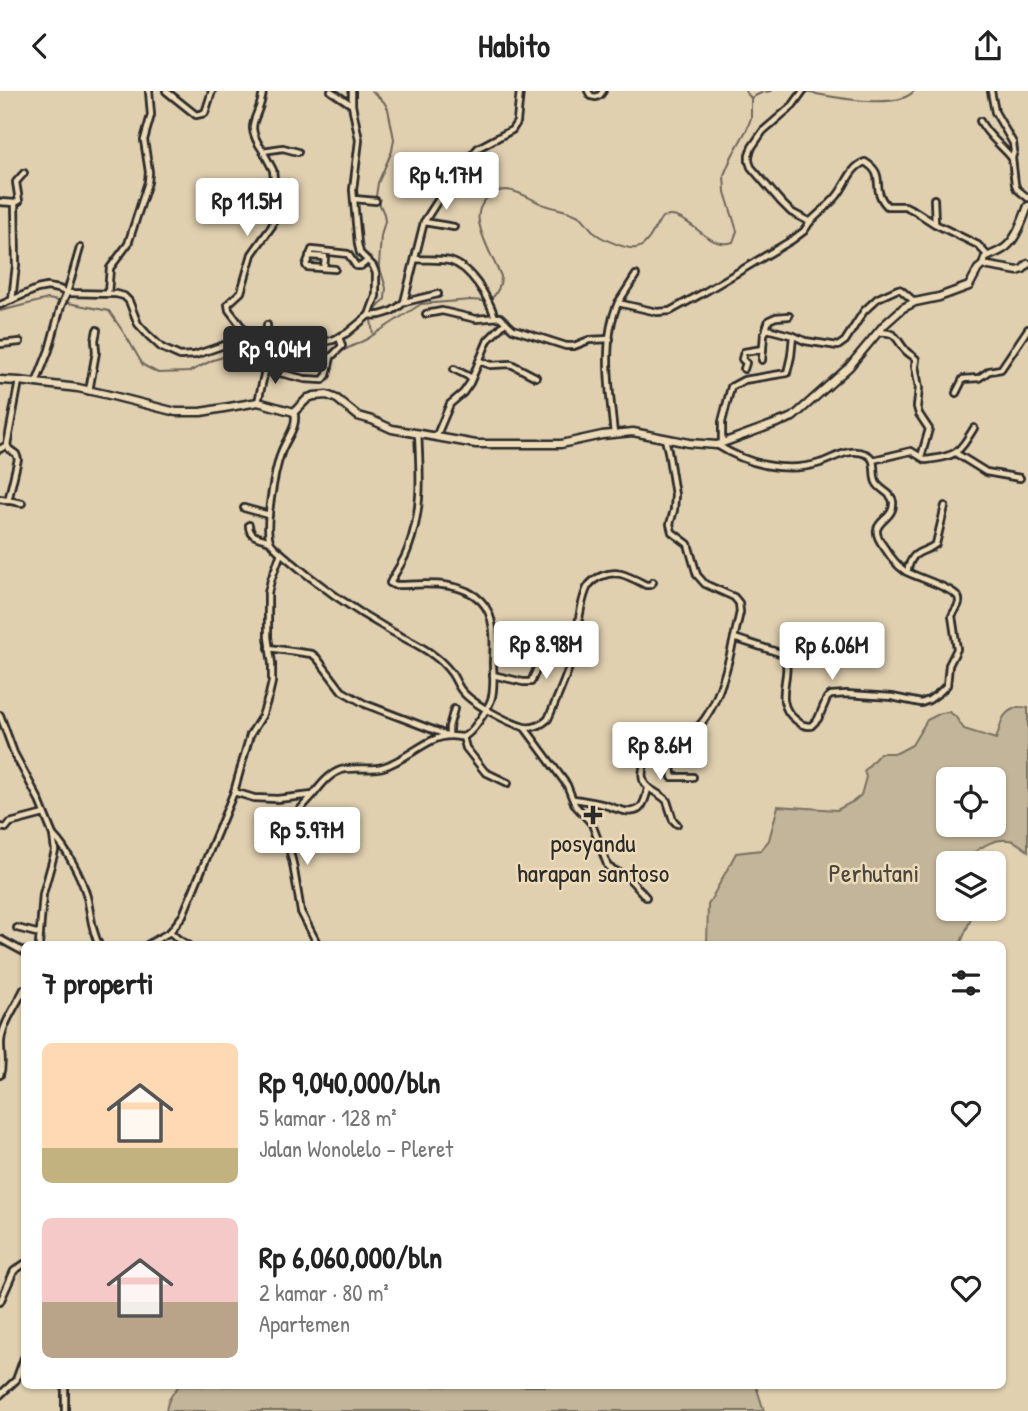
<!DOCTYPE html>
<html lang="id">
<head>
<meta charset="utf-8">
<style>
  :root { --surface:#fff; --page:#f2f2f2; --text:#222; --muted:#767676; --accent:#2b2b2b }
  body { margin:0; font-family:"Patrick Hand",sans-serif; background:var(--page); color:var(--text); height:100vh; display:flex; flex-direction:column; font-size:26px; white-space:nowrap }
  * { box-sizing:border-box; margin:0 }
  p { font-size:23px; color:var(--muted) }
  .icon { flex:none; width:38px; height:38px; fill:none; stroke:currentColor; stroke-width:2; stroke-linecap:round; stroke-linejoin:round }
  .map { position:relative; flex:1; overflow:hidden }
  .side { position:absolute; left:21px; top:850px; width:985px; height:448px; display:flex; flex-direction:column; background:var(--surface); border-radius:10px; box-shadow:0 2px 5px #0004 }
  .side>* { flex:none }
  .tools { position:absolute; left:936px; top:676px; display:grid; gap:14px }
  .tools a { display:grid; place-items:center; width:70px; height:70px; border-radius:10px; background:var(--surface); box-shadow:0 2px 5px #0004; font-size:35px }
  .price { position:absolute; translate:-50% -60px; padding:0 16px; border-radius:7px; background:#fff; color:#222; font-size:23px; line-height:46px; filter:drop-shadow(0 2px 4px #0008) }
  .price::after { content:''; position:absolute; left:50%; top:42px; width:21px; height:16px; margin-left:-10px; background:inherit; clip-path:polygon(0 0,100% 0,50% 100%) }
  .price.current { background:var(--accent); color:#fff }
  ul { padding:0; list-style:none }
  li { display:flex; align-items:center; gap:21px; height:175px; padding:0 21px }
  li span { display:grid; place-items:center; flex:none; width:196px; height:140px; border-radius:10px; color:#555 }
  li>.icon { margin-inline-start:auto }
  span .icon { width:84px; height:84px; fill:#fffc; stroke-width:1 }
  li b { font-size:30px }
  h2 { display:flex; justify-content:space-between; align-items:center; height:84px; padding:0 21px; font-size:30px }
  header { display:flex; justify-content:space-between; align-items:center; height:91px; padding:0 21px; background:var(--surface); font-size:32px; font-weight:800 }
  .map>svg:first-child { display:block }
  .green { fill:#c3b599; stroke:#777062; stroke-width:2; fill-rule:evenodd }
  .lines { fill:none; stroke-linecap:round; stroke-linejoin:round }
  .stream { stroke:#6d665b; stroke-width:2 }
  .street-casing { stroke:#2b2b2b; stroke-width:10 }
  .secondary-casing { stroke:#2b2b2b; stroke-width:11 }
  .street { stroke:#eddbb8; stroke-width:4.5 }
  .secondary { stroke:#eddbb8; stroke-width:6 }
  .poi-dot { fill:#2b2b2b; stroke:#eddbb8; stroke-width:2.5 }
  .labels { text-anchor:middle; stroke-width:5; stroke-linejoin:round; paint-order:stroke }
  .poi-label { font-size:26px; fill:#2b2b2b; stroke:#eddbb8 }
  .park-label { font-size:26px; fill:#494741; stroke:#eddbb8 }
</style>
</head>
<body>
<header><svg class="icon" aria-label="back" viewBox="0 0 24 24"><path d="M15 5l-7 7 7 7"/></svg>Habito<svg class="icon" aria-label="share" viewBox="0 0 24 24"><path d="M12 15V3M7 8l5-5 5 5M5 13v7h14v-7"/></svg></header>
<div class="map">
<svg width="1028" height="1320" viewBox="0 0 1028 1320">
  <rect width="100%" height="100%" fill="#e1d0b0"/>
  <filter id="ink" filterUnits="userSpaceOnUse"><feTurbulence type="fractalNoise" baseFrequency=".0143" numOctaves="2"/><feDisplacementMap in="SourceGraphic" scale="14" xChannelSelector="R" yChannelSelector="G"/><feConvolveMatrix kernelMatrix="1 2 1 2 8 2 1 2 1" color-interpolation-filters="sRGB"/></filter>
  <g filter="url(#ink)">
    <g class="green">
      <path d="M1018,616L1028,617V760C1024,757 1018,752 1013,750C997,745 983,755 970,764L971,772H948V817H973L970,830L960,854H707L708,814L736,762L761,759L769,749L778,715L837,719L854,710L861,704L866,686L864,680L880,662H897L912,654L927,629L941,622L949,621L955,625L964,638L996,648C1002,632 1000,622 1018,616ZM948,688H994V733H948Z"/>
      <path d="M179,1295H756L764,1320H166C167,1310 172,1302 179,1295Z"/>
    </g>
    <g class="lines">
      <g class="stream">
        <polyline points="372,0 384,11 388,18 394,48 392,60 378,92 376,105 384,123 385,130 381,145 379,174 386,197 385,208 373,222"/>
        <polyline points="745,0 751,7"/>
        <path d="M799,0C824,4 896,21 914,0"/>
        <path d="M491,208C497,203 501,194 501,185C493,168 482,149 479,131C476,114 490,99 507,99C519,100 531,108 542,113C554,118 571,119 582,127C587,132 591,139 596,143C603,148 627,159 636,157C648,156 655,135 662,126C668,125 673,124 679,127C698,134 710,158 733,151L737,140L725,101L724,84L732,65L747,38L751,27V7L761,2L771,0"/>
        <polyline points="0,220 48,208 109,220 126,245 143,274 158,282 189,281 213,269 227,265 243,256 282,269 311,268 330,264"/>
        <polyline points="371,228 373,244"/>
        <polyline points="338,262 367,248 421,213 471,209 483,210"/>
      </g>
      <g class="street-casing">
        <g id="street">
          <polyline points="166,0 196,24 205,22 212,0"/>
          <path d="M263,0C260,30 242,30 263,60L283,57L298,61"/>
          <polyline points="331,0 352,14"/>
          <polyline points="588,0 591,5 596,6 600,4 603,0"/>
          <path d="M803,0L793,14L763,40L752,56L749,64V70L751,76L781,111L791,121L810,131C818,123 828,115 836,106C846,95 850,76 865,71C888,85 869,96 887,115H905L915,120L935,133L978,154L988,165"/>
          <polyline points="991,0 995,21 1013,52 1014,60 1012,67 1015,93 1017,98 1028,107"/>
          <path d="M980,30C988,45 1001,54 1011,66"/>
          <polyline points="354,108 376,110"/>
          <polyline points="934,108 935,132"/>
          <polyline points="0,111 15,112 19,110 16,91 24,82"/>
          <polyline points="424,131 454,136"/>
          <polyline points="309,165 325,166 324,177"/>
          <path d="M415,168C426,169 439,168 450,170C471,176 488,206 495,226"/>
          <polyline points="335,178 307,176 306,174 312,159 348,163 356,175 361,175 367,170"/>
          <polyline points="108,202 110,177 128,153 148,91 149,81 144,49 151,24 149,0"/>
          <polyline points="12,209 16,174 15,112"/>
          <polyline points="405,211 438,203"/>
          <polyline points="618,212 636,184"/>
          <polyline points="0,214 37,198 47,196 59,198 67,202 116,203 124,205 129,210 138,233 148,244 162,257 180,265 195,264 236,250 320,252 333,249 347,242 369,224 376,205 376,182 373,175 360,162 358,153 353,99 359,49 352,14 352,0"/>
          <polyline points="426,223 442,220 476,228 500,226 513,238 566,255 574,255 589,249 610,248"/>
          <path d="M369,224C382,226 395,220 404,211L424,131L453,86L478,57L512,39L517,31L520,0"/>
          <polyline points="766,238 769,229 776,226 789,225"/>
          <path d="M877,242C897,239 896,249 906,260C909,263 913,265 916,268L915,275L919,297L917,316L919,323L929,338L921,366"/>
          <polyline points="241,250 242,236 229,219 228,213 241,201 252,163 272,135 274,127 275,97 273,79 263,60"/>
          <polyline points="267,252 267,234"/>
          <polyline points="0,253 20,251"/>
          <polyline points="762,269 764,243 767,238 794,245 805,250 838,255 845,250 864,220 878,207 898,198 901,199 915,211"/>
          <polyline points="479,270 491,274 511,273 536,286"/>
          <polyline points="454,278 472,287"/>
          <polyline points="744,278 746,272 742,268 744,261 763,258"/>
          <polyline points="280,282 305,288 323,289 327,284 331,266 342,255 339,246"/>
          <polyline points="36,292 49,259 61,215 67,202 80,157"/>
          <polyline points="89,300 96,261 95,249 97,239"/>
          <polyline points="956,302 963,288 979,287 989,280 1001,278 1028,238"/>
          <polyline points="258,311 271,252"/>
          <path d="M614,343C610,303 601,250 618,212L657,221L670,220L703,202L792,149L804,140L810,131"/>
          <polyline points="436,346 450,313 463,302 470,292 488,249 506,231"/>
          <path d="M665,348L668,360L675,404L674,419L670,433L672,441L688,453L697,484L705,493L734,506L739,512L740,521C732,555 722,613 697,637C678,656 649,648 643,678C639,699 656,698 667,710L673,729L677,733"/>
          <polyline points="722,352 722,331 731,296 744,289 787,282 791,265 793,245"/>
          <polyline points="7,354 9,358 16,363 18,368 8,410"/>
          <path d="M717,354C747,373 785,383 820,372C835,367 849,356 866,363C878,368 872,381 876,391C880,400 892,401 893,411C895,432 863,429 884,456C890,465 896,474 905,480C916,486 953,497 958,506C962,513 954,519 952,525L957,558L949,574L947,594L940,601L929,609L921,612L892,606L847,603L831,604L827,607L818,628L811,635C804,635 802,634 796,629C770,609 795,583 783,563L734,547"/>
          <polyline points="0,358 7,354 19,290"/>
          <polyline points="957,363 986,381 1020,387"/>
          <path d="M873,369L911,360L926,369C957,365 958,363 974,337"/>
          <polyline points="0,408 22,412"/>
          <polyline points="244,417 269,424"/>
          <path d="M249,434C249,446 259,446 270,450"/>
          <path d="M281,462C315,492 352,518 391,540C405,548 420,554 433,564C440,569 447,576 452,583C456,589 458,596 463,601C473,613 509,632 524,636C532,638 542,634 548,628C557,608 566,588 572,567C578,545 578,517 587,497C593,486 610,480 621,483C629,485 638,490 646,494H650L653,491"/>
          <path d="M907,481C913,456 922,464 936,453L945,415"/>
          <polyline points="269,557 312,563 317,567 342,600 365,613 449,645 449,636 454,618"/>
          <polyline points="493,584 523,591 531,591 538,575 547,574 550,562 560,553 560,539"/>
          <polyline points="0,624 14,662 38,707 53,744 55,760 43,803 39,854"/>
          <polyline points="525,637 567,694 575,714 592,733 608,776 628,786 646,806"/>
          <polyline points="463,646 466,657 485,681 508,692"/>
          <polyline points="660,656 671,673 672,686 693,686"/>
          <path d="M234,701L254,707L277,708L313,704C320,695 329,683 341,679C354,675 370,680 383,676C400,671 415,658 431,650C437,647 444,645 451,645C455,645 458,646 462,646C471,645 488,617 491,609C495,598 493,583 493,571C494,551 496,525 481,510C460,488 421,494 394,494L390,492C396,480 404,470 408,458C423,418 420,383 418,342"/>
          <polyline points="313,704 287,733 285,740 293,773 301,821 318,854"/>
          <path d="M573,708C582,709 592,711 601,713C612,715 628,725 639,718C645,713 646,704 648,698"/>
          <polyline points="0,736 6,737 10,732 44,723"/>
          <path d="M53,744C67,758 82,787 87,806C91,823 91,838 99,854"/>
          <polyline points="17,837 40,843"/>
          <polyline points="170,841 178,848 188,854"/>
          <polyline points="0,848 24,861"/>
          <path d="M147,854L170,841L183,824L234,701L250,644L262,625L269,604L272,591V573L268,546V502L271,489L281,462C278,459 272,455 270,450C264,434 275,379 281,362C285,349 299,335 294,321"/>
          <path d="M0,984C4,972 0,963 1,950C2,934 17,913 24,898"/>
          <polyline points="0,1211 14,1180 24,1173"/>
          <polyline points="65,1295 65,1320"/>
          <polyline points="0,1304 16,1289 24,1267"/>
        </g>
      </g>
      <g class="secondary-casing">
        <g id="secondary">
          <polyline points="983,174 1018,180 1023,178 1028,173"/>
          <path d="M0,289L19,290L78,297L105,303L176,321H201L258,311L294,321L308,307L314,305L327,304L337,308L358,325L372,329L392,338L476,353H561L602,344L633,341L689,352L717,354L793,326L849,276L884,234L903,217L915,211L939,206L969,195L978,178L983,174L985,167C992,163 1000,161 1006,156C1017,147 1023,128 1028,115"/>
        </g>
      </g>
      <use href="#street" class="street"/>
      <use href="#secondary" class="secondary"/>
    </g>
  </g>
  <path class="poi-dot" d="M589.5 713.5h7v7h7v7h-7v7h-7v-7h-7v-7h7z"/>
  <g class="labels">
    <g class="poi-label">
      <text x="593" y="761">posyandu<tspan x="593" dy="30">harapan santoso</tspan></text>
    </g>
    <g class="park-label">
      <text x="874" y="791">Perhutani</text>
    </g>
  </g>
</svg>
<div class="tools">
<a><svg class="icon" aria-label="locate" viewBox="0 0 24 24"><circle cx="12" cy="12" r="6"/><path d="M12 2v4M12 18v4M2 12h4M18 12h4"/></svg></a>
<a><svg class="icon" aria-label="layers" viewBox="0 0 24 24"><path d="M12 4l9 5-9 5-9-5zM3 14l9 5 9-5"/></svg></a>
</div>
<b class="price" style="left:446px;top:121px">Rp 4.17M</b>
<b class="price" style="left:247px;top:147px">Rp 11.5M</b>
<b class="price current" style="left:275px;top:295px">Rp 9.04M</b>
<b class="price" style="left:546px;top:590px">Rp 8.98M</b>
<b class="price" style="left:832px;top:591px">Rp 6.06M</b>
<b class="price" style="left:660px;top:691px">Rp 8.6M</b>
<b class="price" style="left:307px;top:776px">Rp 5.97M</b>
<section class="side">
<h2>7 properti<svg class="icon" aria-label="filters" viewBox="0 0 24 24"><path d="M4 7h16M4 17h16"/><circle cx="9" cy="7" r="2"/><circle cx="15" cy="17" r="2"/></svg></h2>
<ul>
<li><span style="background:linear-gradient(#ffd9b3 75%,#c2b280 0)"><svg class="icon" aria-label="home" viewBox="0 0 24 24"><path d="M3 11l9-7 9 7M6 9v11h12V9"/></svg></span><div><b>Rp 9,040,000/bln</b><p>5 kamar · 128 m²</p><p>Jalan Wonolelo - Pleret</p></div><svg class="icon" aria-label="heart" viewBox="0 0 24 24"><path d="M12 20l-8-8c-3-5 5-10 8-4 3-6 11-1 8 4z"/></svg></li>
<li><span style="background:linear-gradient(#f6c9c9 60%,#b9a48a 0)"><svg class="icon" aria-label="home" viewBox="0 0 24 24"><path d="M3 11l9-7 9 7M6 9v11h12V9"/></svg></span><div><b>Rp 6,060,000/bln</b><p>2 kamar · 80 m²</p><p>Apartemen</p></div><svg class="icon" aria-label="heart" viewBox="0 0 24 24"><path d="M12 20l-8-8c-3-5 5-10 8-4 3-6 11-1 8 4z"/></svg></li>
</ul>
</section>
</div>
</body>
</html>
